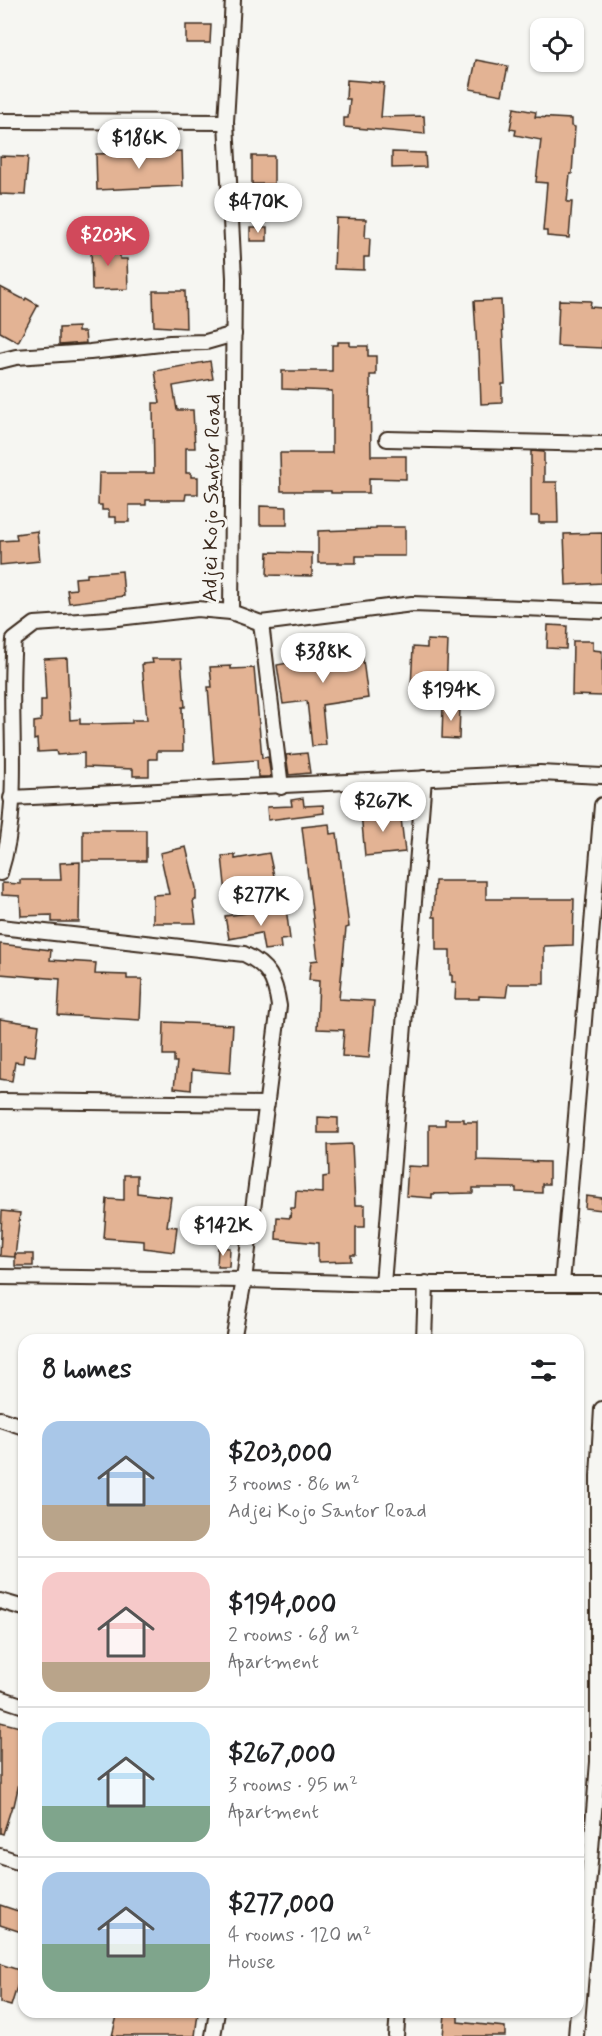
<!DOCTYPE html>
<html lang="en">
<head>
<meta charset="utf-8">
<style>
  :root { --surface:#fff; --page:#f6f6f6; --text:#202124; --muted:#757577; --line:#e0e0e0; --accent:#d1495b }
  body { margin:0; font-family:Mynerve,sans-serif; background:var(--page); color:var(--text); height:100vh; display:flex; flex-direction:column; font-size:22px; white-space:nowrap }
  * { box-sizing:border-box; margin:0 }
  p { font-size:20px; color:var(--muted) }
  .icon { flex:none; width:33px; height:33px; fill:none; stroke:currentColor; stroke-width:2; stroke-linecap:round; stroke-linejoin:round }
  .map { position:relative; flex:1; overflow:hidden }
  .side { position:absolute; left:18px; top:1334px; width:566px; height:684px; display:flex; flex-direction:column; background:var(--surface); border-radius:18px; box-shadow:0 2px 4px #0004 }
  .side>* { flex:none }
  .fabs { position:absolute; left:530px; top:18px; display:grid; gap:12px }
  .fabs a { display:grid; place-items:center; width:54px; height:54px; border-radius:12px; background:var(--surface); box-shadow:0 2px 4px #0004; font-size:30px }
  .price { position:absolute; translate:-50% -51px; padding:0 14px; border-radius:21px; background:#fff; color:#222; font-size:20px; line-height:39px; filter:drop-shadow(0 2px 3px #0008) }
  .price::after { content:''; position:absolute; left:50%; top:36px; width:18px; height:14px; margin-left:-9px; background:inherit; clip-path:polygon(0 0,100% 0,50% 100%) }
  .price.on { background:var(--accent); color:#fff }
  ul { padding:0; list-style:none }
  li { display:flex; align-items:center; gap:18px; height:150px; padding:0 24px }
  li+li { border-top:2px solid var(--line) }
  li span { display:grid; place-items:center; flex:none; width:168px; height:120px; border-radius:18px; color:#555 }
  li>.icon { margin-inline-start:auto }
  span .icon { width:72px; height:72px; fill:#fffc; stroke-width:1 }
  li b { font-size:26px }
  h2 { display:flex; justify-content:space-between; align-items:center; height:72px; padding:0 24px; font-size:26px }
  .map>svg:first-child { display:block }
  .building { fill:#e3b394; stroke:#3b2a1e; stroke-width:1.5 }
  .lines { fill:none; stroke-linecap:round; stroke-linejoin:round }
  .minor-casing { stroke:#3b2a1e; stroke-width:18 }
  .minor { stroke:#f6f6f2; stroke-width:14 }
  .labels { text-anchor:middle; stroke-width:6; stroke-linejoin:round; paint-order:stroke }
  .street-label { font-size:21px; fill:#3b2a1e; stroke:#f6f6f2 }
</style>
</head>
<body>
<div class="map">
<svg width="602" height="2036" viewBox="0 0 602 2036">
  <rect width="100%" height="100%" fill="#f6f6f2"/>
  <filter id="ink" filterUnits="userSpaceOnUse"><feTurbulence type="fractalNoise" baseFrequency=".0167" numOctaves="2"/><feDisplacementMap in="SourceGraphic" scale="12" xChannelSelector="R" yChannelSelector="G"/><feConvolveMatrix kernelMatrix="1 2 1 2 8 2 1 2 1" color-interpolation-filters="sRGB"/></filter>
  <g filter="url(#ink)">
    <g class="building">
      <polygon points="186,25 211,25 210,43 186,43"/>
      <polygon points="476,60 508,66 502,95 470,89"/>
      <polygon points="347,80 384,83 381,117 424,116 425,134 344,127 344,118 348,118 350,99 346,99"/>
      <polygon points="514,108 536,112 535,117 571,119 571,126 575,127 572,174 570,174 567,202 572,202 569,238 547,236 547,231 543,231 547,183 536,182 541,140 515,135 516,130 510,129"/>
      <polygon points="182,151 183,186 97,190 96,154"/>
      <polygon points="392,152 425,153 426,167 392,168"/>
      <polygon points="0,156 28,157 25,195 0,194"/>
      <rect x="252" y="156" width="22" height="28"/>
      <polygon points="336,218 366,219 365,238 370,238 369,257 364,257 364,270 334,269"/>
      <rect x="250" y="228" width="17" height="13"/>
      <polygon points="120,242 120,259 127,259 128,289 92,290 91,247 93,247 93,243"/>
      <polygon points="0,287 25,300 26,298 38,305 18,342 0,332"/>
      <polygon points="153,291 185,291 186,328 154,326"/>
      <polygon points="501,300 505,384 502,384 502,403 481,404 479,350 477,350 474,301"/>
      <polygon points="559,300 591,301 590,307 602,308 602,348 557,346"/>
      <polygon points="78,327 78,332 85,332 86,343 59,345 59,328"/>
      <polygon points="338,342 350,342 350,346 368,346 368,356 376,356 376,375 370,375 371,456 406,456 406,479 369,478 369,493 331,493 331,491 281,491 280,453 332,453 332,391 282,389 282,371 332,371 332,345 338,345"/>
      <polygon points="210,361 213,379 173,386 177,410 193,410 195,448 186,448 186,473 191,473 191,477 198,477 198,494 186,494 185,500 146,500 146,505 129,505 129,522 116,522 116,517 109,517 109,510 102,510 102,505 98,505 99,473 154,473 153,403 160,403 155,371"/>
      <polygon points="531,451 544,452 544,482 557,482 558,523 539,523 539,516 531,516"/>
      <polygon points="260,506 287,507 287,525 260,525"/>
      <polygon points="376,527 405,527 405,556 356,556 356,563 318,563 318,531 376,529"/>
      <polygon points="37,531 40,561 0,565 0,541 17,540 16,534"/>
      <polygon points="602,533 602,583 566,585 564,534"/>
      <polygon points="268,552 312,553 312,576 267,575"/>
      <polygon points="122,571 124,596 69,603 67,590 76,589 75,578 87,577 87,574"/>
      <polygon points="548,625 567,626 566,649 547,648"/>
      <polygon points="427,640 448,641 446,689 411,687 413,647 427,648"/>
      <polygon points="573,641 593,641 593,650 602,651 602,696 572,695"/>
      <polygon points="361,645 368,698 322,705 326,745 312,746 307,701 283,704 277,665 288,663 286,655 305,652 307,659 338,655 337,648"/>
      <polygon points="67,658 70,720 80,719 80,724 95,724 132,723 132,720 147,720 142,664 153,663 152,659 181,659 185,707 182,707 183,751 157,751 157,759 149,759 149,776 133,776 133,769 84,767 84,753 57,755 56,751 38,752 37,739 34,740 34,722 41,721 41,700 46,700 44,659"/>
      <polygon points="231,666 231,669 254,668 262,758 268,757 271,777 258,777 257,760 214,763 208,687 212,687 210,667"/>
      <polygon points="443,705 460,706 459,739 442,738"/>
      <polygon points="307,753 310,773 289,775 286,755"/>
      <polygon points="303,798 304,806 323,805 324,813 268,820 267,807 292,806 291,800"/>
      <polygon points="400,810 405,852 365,856 361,813"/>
      <polygon points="329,824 330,834 337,833 349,927 346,928 339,999 374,1001 369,1058 342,1056 344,1030 317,1029 319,981 309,980 311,961 318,960 302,827"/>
      <rect x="83" y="830" width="63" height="31"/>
      <polygon points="186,847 196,888 196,900 193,900 196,923 153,923 153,895 169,894 160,853"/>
      <polygon points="269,853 276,885 226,894 222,856 235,855 235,859"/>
      <polygon points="80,862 79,922 52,922 52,915 21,916 20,896 2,895 2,883 20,884 20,880 61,880 60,863"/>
      <polygon points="435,881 486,881 486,899 574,899 573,945 544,946 544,984 508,984 506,997 479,996 479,999 455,999 456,982 452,982 452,975 450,975 450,950 436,950 436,917 433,917"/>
      <polygon points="286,908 290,939 280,940 281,948 264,950 261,933 229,939 225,916"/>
      <polygon points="0,944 51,950 50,960 96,963 95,974 127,975 127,979 142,979 140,1020 58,1015 60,979 0,974"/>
      <polygon points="0,1019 39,1025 35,1056 24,1055 23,1063 15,1062 12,1081 0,1079"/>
      <polygon points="164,1022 233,1025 230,1073 192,1070 191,1090 174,1088 177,1062 174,1062 174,1055 163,1055"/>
      <polygon points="318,1117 338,1118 338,1133 318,1133"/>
      <polygon points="445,1119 464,1119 464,1122 477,1122 477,1160 549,1162 549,1184 542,1184 542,1193 516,1192 516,1188 473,1188 473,1193 432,1194 432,1198 406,1196 408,1166 429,1167 429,1125 445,1125"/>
      <polygon points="352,1144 355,1205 365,1205 365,1227 356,1227 356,1255 351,1255 351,1261 318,1262 318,1243 276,1239 277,1217 290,1218 291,1208 295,1208 296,1191 323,1193 323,1177 329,1176 328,1145"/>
      <polygon points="124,1175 137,1175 137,1193 171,1197 167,1226 177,1227 174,1252 144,1248 144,1241 104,1238 107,1199 124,1200"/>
      <polygon points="586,1196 602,1198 602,1210 585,1208"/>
      <polygon points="2,1211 20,1213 15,1257 0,1256"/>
      <polygon points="218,1247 230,1248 229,1267 217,1267"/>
      <rect x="15" y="1254" width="18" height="12"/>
      <polygon points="0,1722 24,1728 24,1761 14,1806 12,1806 3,1834 0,1833"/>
      <polygon points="0,1905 24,1913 24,1933 0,1925"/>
      <polygon points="0,1964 22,1971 11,2006 0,2003"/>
      <polygon points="118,2012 185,2012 198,2013 195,2036 112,2036"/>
      <polygon points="445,2014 458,2016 458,2022 505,2027 505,2036 443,2036"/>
    </g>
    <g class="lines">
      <g class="minor-casing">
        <g id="minor">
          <polyline points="0,121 226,122"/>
          <polyline points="0,361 16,357 90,352 170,343 206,342 234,334"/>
          <polyline points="387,439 602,444"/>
          <polyline points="231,612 234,278 226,122 233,0"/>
          <polyline points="261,623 281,787"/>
          <polyline points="11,798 540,773 602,776"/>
          <path d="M0,873C23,802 7,714 14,640L35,624L109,619L197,609L231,612L261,623L412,604L602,611"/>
          <path d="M0,927L244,954C269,966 275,979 279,1006L244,1280L233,1340"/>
          <polyline points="0,1101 267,1104"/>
          <polyline points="0,1277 244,1280 383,1284 602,1284"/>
          <polyline points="383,1284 424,778"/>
          <polyline points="562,1284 602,805"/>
          <polyline points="424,1340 426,1283"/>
          <polyline points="0,1419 24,1427"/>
          <polyline points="0,1601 24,1608"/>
          <polyline points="0,1698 24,1706"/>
          <polyline points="0,1856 24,1864"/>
          <polyline points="213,2036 217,2012"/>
          <polyline points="396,2036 398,2012"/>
          <polyline points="576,2036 598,1762 598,1476 602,1409"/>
        </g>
      </g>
      <use href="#minor" class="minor"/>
    </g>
  </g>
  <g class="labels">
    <g class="street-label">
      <text transform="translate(211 498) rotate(-89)" y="7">Adjei Kojo Santor Road</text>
    </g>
  </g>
</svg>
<div class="fabs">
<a><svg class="icon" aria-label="locate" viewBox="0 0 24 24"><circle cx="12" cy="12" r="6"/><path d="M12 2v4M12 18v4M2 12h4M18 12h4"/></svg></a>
</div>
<b class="price" style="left:139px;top:170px">$186K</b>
<b class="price" style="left:258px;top:234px">$470K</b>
<b class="price on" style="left:108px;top:267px">$203K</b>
<b class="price" style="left:323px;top:684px">$388K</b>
<b class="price" style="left:451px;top:722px">$194K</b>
<b class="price" style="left:383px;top:833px">$267K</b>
<b class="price" style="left:261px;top:927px">$277K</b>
<b class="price" style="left:223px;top:1257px">$142K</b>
<section class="side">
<h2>8 homes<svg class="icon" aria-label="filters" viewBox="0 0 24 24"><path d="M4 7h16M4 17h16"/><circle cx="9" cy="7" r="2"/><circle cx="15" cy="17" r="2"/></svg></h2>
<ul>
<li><span style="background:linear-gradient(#a9c7e8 70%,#b9a48a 0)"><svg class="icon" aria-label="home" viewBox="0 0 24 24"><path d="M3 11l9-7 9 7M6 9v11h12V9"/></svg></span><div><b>$203,000</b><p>3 rooms · 86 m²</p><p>Adjei Kojo Santor Road</p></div></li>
<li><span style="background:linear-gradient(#f6c9c9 75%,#b9a48a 0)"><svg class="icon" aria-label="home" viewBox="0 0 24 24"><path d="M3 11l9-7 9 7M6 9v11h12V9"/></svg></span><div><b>$194,000</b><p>2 rooms · 68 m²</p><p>Apartment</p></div></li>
<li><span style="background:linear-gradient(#bfe0f5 70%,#7fa58c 0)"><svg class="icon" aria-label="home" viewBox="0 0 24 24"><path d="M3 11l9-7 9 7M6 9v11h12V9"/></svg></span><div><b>$267,000</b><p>3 rooms · 95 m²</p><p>Apartment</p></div></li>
<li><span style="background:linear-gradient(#a9c7e8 60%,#7fa58c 0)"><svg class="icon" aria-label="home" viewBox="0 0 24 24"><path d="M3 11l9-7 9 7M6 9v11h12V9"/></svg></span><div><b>$277,000</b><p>4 rooms · 120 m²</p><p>House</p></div></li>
</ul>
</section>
</div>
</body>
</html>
